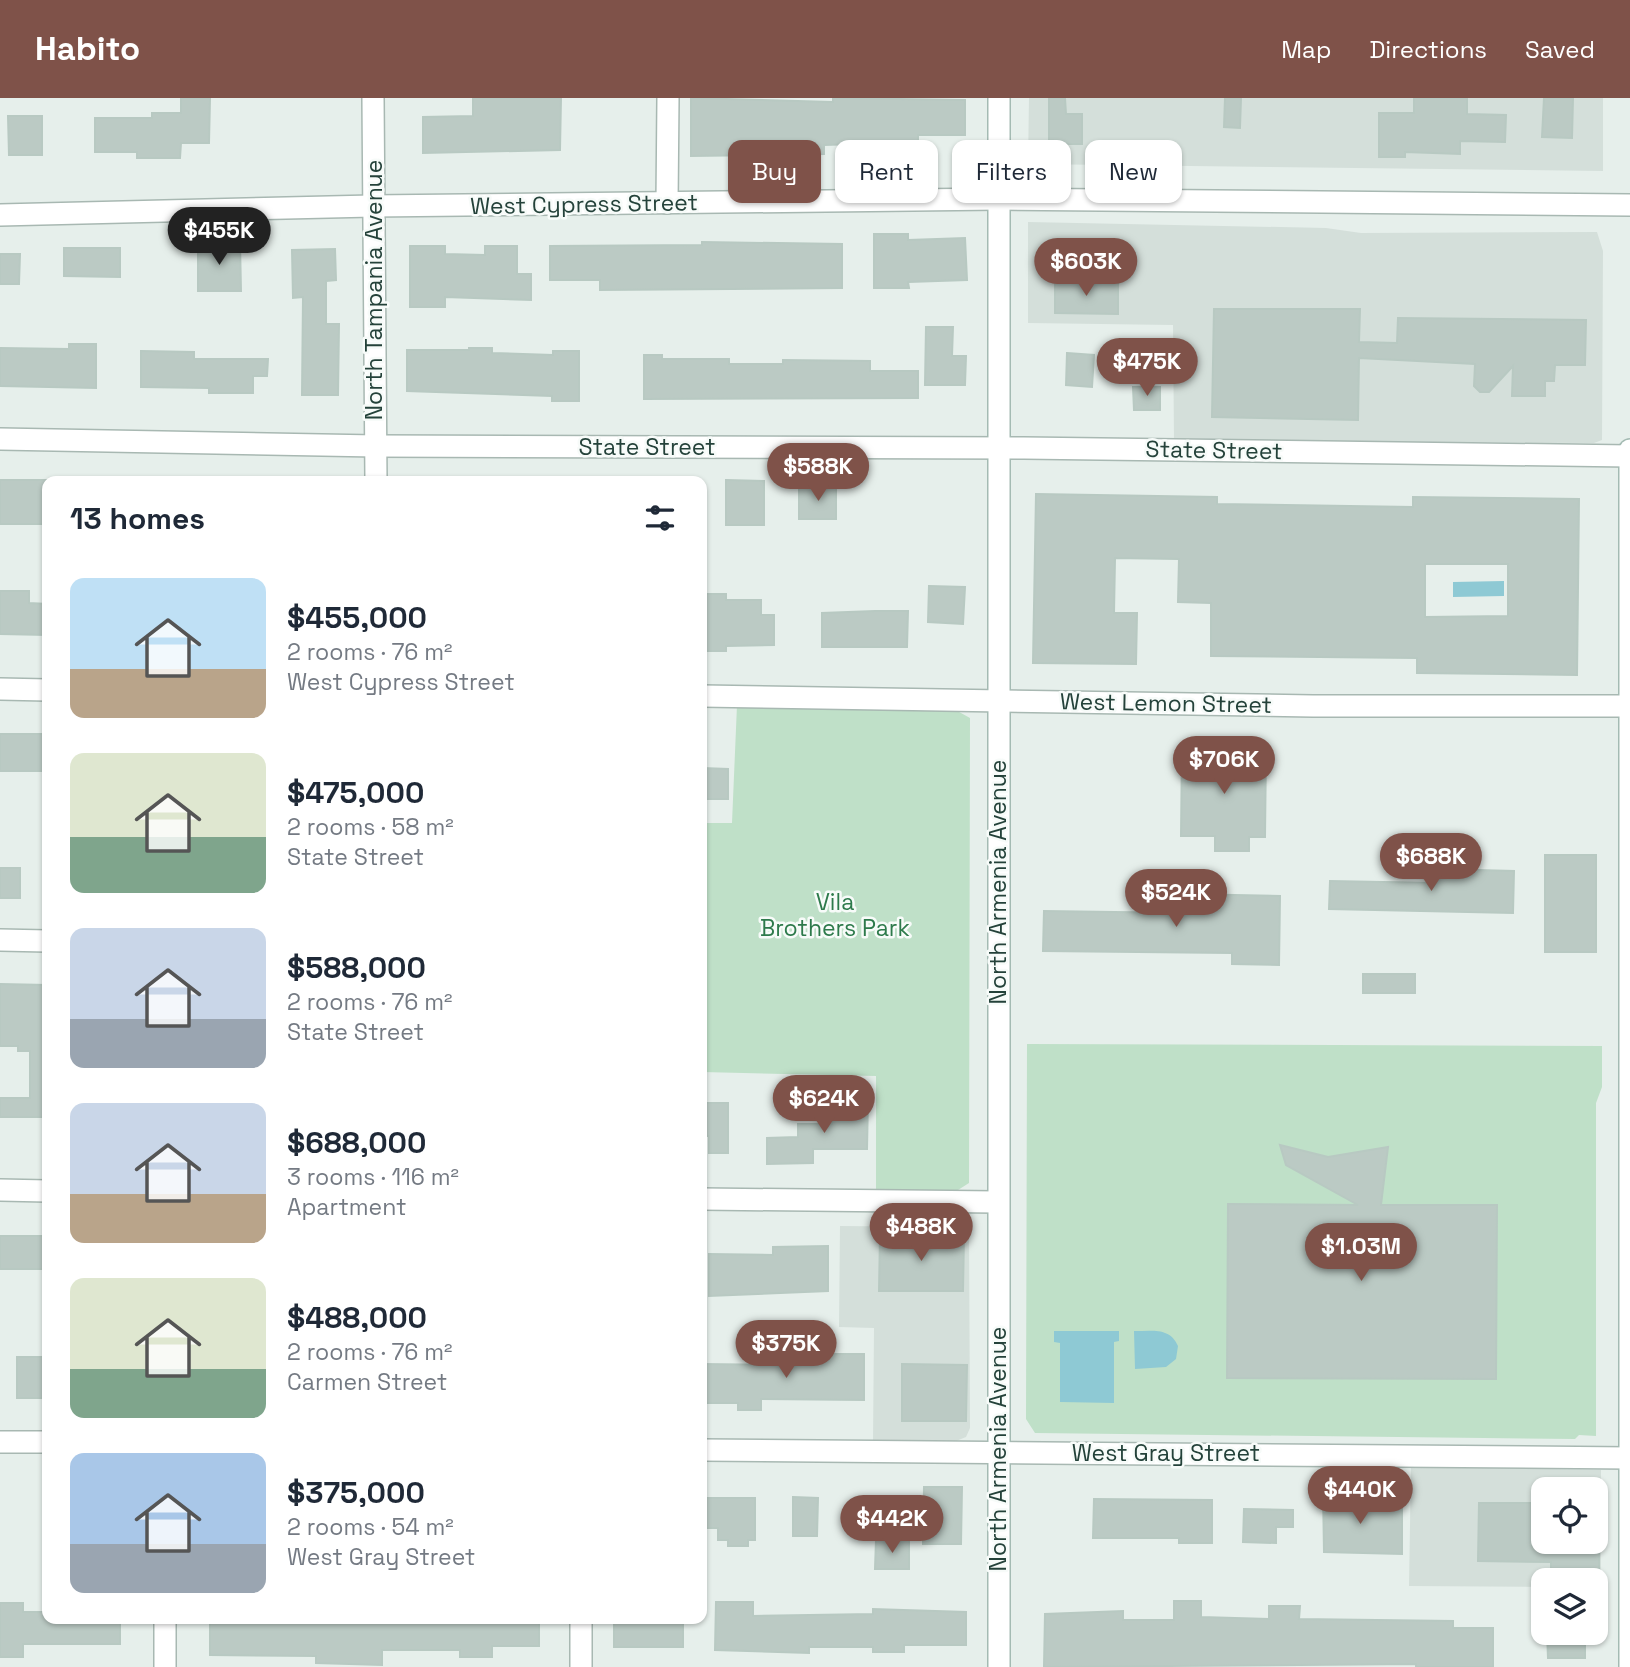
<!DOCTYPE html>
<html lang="en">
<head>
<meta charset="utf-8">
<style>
  :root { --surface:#fff; --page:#f2f2f3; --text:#1f2937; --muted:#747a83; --accent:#7f5249 }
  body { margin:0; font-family:"Space Grotesk",sans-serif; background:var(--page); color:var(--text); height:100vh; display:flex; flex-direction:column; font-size:26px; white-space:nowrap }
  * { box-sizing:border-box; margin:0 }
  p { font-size:23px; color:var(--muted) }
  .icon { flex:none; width:38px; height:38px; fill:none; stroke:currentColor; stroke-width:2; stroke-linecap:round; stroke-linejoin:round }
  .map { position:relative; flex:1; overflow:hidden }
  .details { position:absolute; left:42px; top:378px; width:665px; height:1148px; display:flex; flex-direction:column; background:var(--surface); border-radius:14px; box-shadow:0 2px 5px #0004 }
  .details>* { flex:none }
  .banner { position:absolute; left:728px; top:42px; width:665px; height:63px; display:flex; gap:14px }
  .buttons { position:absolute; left:1531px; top:1379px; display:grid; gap:14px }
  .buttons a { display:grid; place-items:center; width:77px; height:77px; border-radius:14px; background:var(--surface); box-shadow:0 2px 5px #0004; font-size:35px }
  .price { position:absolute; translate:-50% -60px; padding:0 16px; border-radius:24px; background:var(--accent); color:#fff; font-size:23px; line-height:46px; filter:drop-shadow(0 2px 4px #0008) }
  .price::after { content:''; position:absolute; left:50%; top:42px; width:21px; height:16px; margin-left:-10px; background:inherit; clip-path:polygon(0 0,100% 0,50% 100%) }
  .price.current { background:#222; color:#fff }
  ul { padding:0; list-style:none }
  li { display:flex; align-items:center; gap:21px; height:175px; padding:0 28px }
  li span { display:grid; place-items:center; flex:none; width:196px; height:140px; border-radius:14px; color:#555 }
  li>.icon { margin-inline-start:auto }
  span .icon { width:84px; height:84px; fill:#fffc; stroke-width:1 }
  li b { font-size:30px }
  h2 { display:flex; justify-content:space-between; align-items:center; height:84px; padding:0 28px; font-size:30px }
  .pill { padding:0 24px; border-radius:14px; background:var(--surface); box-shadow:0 2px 5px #0004; font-size:24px; line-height:63px }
  .pill.current { background:var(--accent); color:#fff }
  header { display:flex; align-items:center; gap:42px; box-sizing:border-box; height:98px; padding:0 35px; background:var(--accent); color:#fff }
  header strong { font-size:33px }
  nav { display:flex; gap:38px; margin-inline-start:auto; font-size:24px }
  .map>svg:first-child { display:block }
  .built { fill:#d4dfda; fill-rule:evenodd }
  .green { fill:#bfe0c8 }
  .water { fill:#8ec9d4 }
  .building { fill:#bbcac4; stroke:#b8c9c2; stroke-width:2; fill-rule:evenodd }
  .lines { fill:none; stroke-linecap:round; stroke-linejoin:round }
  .minor-casing { stroke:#a8b8b2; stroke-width:24 }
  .tertiary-casing { stroke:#a8b8b2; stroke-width:24 }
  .secondary-casing { stroke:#a4bbb3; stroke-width:24 }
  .minor { stroke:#fff; stroke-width:21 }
  .tertiary { stroke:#fff; stroke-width:21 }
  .secondary { stroke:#fff; stroke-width:21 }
  .labels { text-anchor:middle; stroke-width:5; stroke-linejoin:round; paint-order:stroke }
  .street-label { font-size:23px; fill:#24423a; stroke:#f7fbf9 }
  .park-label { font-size:23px; fill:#2d7a4b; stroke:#f7fbf9 }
</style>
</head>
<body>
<header>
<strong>Habito</strong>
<nav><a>Map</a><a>Directions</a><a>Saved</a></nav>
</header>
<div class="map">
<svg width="1630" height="1569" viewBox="0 0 1630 1569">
  <rect width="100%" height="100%" fill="#e6efeb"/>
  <g class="built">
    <polygon points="1029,0 1603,0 1603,73 1028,66"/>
    <polygon points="1028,124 1326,130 1361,135 1597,134 1603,153 1602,342 1594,345 1174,343 1173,227 1028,225"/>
    <polygon points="840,1128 954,1129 969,1135 970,1330 966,1339 956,1343 873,1344 874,1230 839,1229"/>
    <path d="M1411,1368L1601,1372V1489H1596V1482H1544L1543,1489L1409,1488ZM1544,1391H1596V1444H1544Z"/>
  </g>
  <g class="green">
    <polygon points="737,607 952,610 970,620 969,1085 958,1092 876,1093 876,978 702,974 702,725 732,725"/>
    <polygon points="1027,946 1602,948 1602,989 1596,1005 1596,1338 1579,1337 1575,1341 1035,1335 1026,1321"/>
  </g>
  <g class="water">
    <polygon points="1504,483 1504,498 1453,499 1453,484"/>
    <polygon points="1054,1233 1119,1233 1119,1243 1114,1244 1114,1305 1060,1304 1060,1245 1054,1244"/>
    <path d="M1134,1233C1152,1233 1170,1229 1178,1248L1176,1261L1166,1269L1135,1271Z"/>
  </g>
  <g class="building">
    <polygon points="181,0 210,0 209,45 181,45 180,60 137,60 137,54 95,54 95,20 152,20 152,15 181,15"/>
    <polygon points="473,0 561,0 560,52 423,55 423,19 473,18"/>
    <polygon points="691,0 833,4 833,0 965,2 965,37 918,37 918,44 824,47 824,56 691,58"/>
    <polygon points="1049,0 1065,0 1066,16 1082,16 1082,46 1049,46"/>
    <polygon points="1225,0 1241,0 1240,30 1224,29"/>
    <polygon points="1414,0 1467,0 1467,16 1506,17 1505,44 1460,43 1460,56 1405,54 1405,59 1379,59 1379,15 1414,15"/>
    <polygon points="1544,0 1573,0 1572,40 1542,39"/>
    <polygon points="8,18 42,18 42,57 9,57"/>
    <polygon points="874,136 908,136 908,142 965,140 967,182 908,184 909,190 874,190"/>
    <polygon points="702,144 842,146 842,190 600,192 600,182 550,182 550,148 702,147"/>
    <polygon points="198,145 240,145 241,193 198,193"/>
    <polygon points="410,148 445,148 445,156 485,157 485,148 517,148 517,176 531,176 531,202 445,199 445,209 410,209"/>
    <polygon points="64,150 120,150 120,179 64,178"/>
    <polygon points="335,151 336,182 326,183 326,226 339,226 338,297 302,297 303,199 293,200 292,152"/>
    <polygon points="0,156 20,156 19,186 0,186"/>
    <polygon points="1055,184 1118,185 1118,216 1055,215"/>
    <polygon points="1214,211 1360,211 1359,244 1397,245 1398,220 1586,222 1585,267 1555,267 1554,283 1545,283 1545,298 1512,298 1513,268 1489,294 1480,294 1474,288 1475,266 1359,260 1358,322 1212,319"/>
    <polygon points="926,229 953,229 952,258 966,258 965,287 925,287"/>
    <polygon points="69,246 96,246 96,290 0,288 0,250 69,251"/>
    <polygon points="469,250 492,250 492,255 553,257 553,253 579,253 579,303 552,303 552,298 407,293 407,252 469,252"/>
    <polygon points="141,253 194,254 194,261 268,261 267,278 253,278 253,295 209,295 209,290 141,289"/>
    <polygon points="1067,255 1094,257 1092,289 1066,287"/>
    <polygon points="644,257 662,257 662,261 729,261 729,266 783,266 783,262 870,263 870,273 918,273 918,300 644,301"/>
    <polygon points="1133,289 1160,289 1160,312 1134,312"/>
    <rect x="0" y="382" width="47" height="44"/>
    <polygon points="726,382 764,383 764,427 726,427"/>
    <rect x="799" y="389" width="37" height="32"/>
    <path d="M1036,396L1217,399V406L1413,409V399L1579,401L1577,577L1417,575V560L1211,558V505L1178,504L1179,461L1115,460L1114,515H1137L1136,566L1033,565ZM1425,466H1508V518L1425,519Z"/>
    <polygon points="929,488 965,489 963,526 928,524"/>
    <polygon points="0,493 29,493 29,505 47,506 47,537 0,536"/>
    <polygon points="702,496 726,496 726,502 761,502 761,517 774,517 774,547 726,548 726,553 702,553"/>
    <polygon points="875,513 908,513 907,549 822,549 822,515"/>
    <rect x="0" y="636" width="47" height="37"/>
    <polygon points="1182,651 1266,651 1265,739 1249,739 1249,753 1215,753 1215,738 1181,738"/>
    <polygon points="702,670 728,671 728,701 702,701"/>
    <rect x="1545" y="757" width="51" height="97"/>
    <rect x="0" y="770" width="20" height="30"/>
    <polygon points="1437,771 1514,773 1513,815 1329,811 1330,783 1437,785"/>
    <polygon points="1185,796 1280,798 1279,867 1232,866 1232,855 1043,853 1044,813 1185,815"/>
    <rect x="1363" y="876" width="52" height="19"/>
    <polygon points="0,886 47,887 47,1019 0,1019 0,1000 30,1000 30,953 18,953 18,948 0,948"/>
    <polygon points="833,1001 868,1001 867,1051 813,1051 813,1065 767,1066 767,1040 798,1039 798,1026 832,1026"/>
    <polygon points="702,1005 728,1005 728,1055 709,1055 709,1038 702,1038"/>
    <polygon points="1280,1047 1328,1059 1388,1049 1381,1107 1497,1107 1496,1281 1227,1280 1228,1106 1358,1107 1286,1067"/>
    <polygon points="880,1137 964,1138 963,1193 879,1193"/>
    <rect x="0" y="1138" width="47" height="33"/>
    <polygon points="828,1148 828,1193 709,1198 709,1156 773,1157 773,1149"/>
    <polygon points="795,1249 812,1250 812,1256 864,1256 864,1302 761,1301 761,1312 738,1312 738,1305 702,1305 702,1266 795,1267"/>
    <rect x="17" y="1259" width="30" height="41"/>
    <polygon points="902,1266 967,1267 966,1323 902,1323"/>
    <polygon points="924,1389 962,1389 961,1446 923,1446"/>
    <polygon points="1323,1394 1360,1394 1360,1408 1402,1408 1402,1456 1324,1454"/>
    <polygon points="793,1399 818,1400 817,1438 793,1438"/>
    <polygon points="702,1400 755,1400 755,1442 748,1442 748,1448 728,1448 728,1442 718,1442 718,1430 702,1430"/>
    <polygon points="1094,1401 1212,1402 1212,1445 1179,1445 1179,1440 1093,1440"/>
    <polygon points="1479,1405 1544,1405 1544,1444 1599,1444 1599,1479 1551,1479 1551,1464 1478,1463"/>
    <polygon points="1244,1411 1293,1412 1293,1429 1276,1429 1276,1445 1243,1444"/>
    <polygon points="876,1442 909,1442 909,1471 875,1471"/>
    <polygon points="1174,1503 1201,1503 1201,1519 1269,1521 1269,1508 1300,1508 1299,1521 1453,1523 1453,1530 1493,1530 1493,1569 1416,1569 1416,1566 1044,1569 1045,1516 1123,1513 1123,1522 1174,1522"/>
    <polygon points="716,1504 753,1504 753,1518 873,1516 873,1511 966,1514 966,1547 904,1547 904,1554 873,1554 873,1549 809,1549 809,1555 715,1552"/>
    <polygon points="0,1505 23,1505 23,1514 47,1514 47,1521 120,1521 120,1546 23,1546 23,1559 0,1559"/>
    <polygon points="210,1521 408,1524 408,1521 539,1521 539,1548 492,1548 492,1559 460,1559 460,1552 382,1552 382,1567 316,1565 316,1558 210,1557"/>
    <polygon points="614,1521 683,1522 683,1549 614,1549"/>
    <polygon points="1547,1535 1585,1535 1585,1560 1548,1560"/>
  </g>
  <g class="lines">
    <g class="minor-casing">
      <g id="minor">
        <polyline points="373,0 376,383"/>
        <polyline points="667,105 668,0"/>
        <polyline points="0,341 376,348 1024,350 1630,358"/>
        <polyline points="0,591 47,592"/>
        <polyline points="702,598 1313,608 1630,608"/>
        <polyline points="0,842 47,843"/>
        <polyline points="0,1092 47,1093"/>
        <polyline points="702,1101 997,1104"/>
        <polyline points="0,1344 47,1344"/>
        <polyline points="702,1352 1630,1360"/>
        <polyline points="165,1521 165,1569"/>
        <polyline points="581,1569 581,1521"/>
      </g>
    </g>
    <g class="tertiary-casing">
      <polyline id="tertiary" points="0,117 372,108 999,101 1630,107"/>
    </g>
    <g class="secondary-casing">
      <g id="secondary">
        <polyline points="999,1569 999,0"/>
        <polyline points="1630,1569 1630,352"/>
      </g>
    </g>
    <use href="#minor" class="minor"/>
    <use href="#tertiary" class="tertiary"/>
    <use href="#secondary" class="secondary"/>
  </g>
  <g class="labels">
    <g class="street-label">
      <text transform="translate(584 106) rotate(-1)" y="8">West Cypress Street</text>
      <text transform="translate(374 192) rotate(-90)" y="8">North Tampania Avenue</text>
      <text x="647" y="357">State Street</text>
      <text transform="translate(1214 352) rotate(1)" y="8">State Street</text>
      <text transform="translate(1166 605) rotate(1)" y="8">West Lemon Street</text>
      <text transform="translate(998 784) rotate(-90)" y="8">North Armenia Avenue</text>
      <text transform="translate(998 1351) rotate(-90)" y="8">North Armenia Avenue</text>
      <text x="1166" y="1363">West Gray Street</text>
    </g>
    <g class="park-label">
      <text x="835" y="812">Vila<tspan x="835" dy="26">Brothers Park</tspan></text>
    </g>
  </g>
</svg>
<div class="buttons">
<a><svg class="icon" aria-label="locate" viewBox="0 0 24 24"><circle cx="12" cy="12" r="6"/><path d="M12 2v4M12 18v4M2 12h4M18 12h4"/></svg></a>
<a><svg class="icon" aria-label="layers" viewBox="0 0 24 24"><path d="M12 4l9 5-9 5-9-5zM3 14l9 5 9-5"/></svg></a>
</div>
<b class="price current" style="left:219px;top:169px">$455K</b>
<b class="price" style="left:1086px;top:200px">$603K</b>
<b class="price" style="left:1147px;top:300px">$475K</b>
<b class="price" style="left:818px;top:405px">$588K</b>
<b class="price" style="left:1224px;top:698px">$706K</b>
<b class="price" style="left:1431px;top:795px">$688K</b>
<b class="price" style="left:1176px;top:831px">$524K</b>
<b class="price" style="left:824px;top:1037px">$624K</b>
<b class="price" style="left:921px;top:1165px">$488K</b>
<b class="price" style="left:1361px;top:1185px">$1.03M</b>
<b class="price" style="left:786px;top:1282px">$375K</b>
<b class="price" style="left:1360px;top:1428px">$440K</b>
<b class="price" style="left:892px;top:1457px">$442K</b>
<div class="banner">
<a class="pill current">Buy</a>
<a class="pill">Rent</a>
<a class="pill">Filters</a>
<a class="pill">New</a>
</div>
<section class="details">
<h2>13 homes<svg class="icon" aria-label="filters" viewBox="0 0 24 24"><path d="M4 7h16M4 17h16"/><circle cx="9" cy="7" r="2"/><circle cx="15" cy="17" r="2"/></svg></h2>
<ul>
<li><span style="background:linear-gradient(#bfe0f5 65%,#b9a48a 0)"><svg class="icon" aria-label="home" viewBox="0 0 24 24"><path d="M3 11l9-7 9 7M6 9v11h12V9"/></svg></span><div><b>$455,000</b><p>2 rooms · 76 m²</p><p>West Cypress Street</p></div></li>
<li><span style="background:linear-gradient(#dfe7d0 60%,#7fa58c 0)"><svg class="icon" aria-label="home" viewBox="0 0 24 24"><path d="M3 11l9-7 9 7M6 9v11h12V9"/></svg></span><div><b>$475,000</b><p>2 rooms · 58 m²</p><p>State Street</p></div></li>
<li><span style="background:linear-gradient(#c9d6e8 65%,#9aa5b1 0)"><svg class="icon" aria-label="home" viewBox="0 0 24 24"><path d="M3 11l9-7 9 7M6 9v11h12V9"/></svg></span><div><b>$588,000</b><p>2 rooms · 76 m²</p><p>State Street</p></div></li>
<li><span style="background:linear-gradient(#c9d6e8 65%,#b9a48a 0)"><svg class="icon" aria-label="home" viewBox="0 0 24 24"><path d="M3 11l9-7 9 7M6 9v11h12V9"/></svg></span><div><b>$688,000</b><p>3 rooms · 116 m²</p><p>Apartment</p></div></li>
<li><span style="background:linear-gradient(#dfe7d0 65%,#7fa58c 0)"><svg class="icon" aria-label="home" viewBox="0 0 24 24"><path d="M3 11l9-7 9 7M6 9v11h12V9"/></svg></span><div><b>$488,000</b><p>2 rooms · 76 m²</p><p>Carmen Street</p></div></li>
<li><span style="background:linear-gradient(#a9c7e8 65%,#9aa5b1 0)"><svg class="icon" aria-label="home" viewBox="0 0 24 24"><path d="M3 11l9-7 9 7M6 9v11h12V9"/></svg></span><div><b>$375,000</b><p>2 rooms · 54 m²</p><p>West Gray Street</p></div></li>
</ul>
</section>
</div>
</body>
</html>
